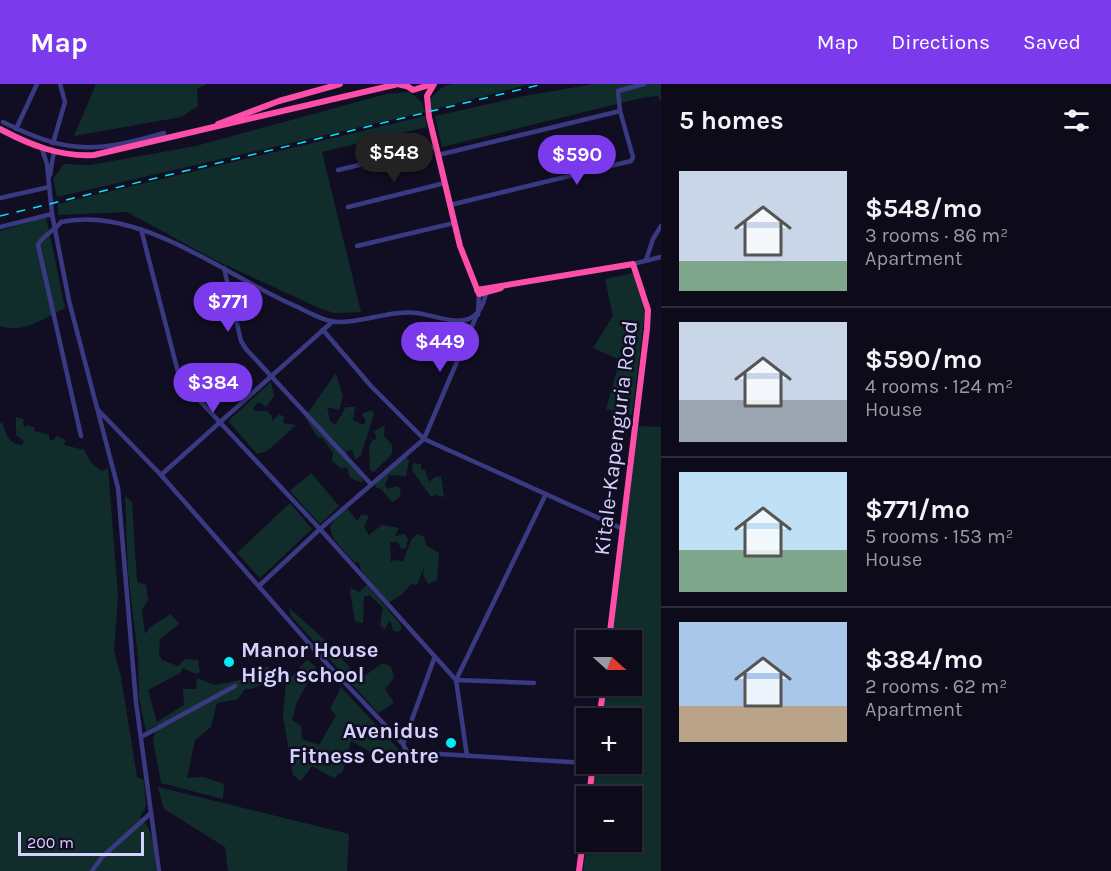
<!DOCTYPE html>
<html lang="en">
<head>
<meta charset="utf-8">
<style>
  :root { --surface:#0d0a1a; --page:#161323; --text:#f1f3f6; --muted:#9a9aa2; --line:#2d2b39; --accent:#7c3aed }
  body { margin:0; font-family:Karla,sans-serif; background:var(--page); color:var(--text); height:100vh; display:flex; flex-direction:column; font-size:22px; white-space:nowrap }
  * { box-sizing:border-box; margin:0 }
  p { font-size:20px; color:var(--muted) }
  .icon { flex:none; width:33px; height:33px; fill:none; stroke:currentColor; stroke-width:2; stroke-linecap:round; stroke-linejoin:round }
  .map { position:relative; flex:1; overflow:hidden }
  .details { display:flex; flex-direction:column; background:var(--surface); width:450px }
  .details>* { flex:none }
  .needle { width:39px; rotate:111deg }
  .tools { position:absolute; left:576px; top:546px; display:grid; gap:12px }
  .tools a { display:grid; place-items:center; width:66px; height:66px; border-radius:0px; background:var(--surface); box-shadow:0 2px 4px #0004,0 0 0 2px var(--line); font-size:30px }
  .scale { position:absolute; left:18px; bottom:15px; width:126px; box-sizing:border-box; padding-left:6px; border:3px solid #d5d1fe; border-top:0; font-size:16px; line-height:21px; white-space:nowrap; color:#d5d1fe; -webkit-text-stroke:4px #110e23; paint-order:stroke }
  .price { position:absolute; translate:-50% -51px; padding:0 14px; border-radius:21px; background:var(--accent); color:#fff; font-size:20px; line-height:39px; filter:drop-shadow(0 2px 3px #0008) }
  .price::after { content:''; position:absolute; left:50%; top:36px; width:18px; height:14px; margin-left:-9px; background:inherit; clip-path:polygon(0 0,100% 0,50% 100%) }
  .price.selected { background:#222; color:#fff }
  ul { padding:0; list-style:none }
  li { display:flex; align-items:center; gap:18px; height:150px; padding:0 18px }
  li+li { border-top:2px solid var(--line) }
  li span { display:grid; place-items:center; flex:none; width:168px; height:120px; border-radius:0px; color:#555 }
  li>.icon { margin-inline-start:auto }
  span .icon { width:72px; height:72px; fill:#fffc; stroke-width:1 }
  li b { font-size:26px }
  h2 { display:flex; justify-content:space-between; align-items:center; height:72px; padding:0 18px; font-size:26px }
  header { display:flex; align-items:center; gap:36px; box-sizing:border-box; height:84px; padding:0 30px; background:var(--accent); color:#fff }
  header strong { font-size:28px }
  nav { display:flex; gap:33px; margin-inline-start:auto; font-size:21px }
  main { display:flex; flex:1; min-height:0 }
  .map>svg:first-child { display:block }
  .green { fill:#112d2b }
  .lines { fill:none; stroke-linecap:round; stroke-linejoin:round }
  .minor { stroke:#3a3a82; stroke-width:4.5 }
  .highway { stroke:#fd4ea9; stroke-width:6 }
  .rail { stroke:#03eaf8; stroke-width:1.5; stroke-dasharray:9 8; stroke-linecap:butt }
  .poi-dot { fill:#03eaf8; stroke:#110e23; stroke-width:2 }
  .labels { text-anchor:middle; stroke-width:5; stroke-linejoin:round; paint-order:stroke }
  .street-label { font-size:22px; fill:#d5d1fe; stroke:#110e23 }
  .poi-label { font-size:22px; font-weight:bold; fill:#d5d1fe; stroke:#110e23; text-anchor:start }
</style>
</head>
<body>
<header>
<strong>Map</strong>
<nav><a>Map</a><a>Directions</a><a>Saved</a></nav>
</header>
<main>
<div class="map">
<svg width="661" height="787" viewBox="0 0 661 787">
  <rect width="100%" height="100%" fill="#110e23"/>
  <g class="green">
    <polygon points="96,0 207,0 197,5 198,22 181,33 74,52"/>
    <polygon points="453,0 530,0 431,26 429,15 444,2"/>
    <polygon points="594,0 661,0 661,19 658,12 641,14 442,63 435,32 524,12"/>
    <polygon points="409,8 422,18 425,28 57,113 53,95 64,80 90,81 196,62 386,10"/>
    <polygon points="425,32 427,43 322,68 361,228 334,229 319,224 217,177 127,128 58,131 58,120"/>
    <path d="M46,133L65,224C44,234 24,250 0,242V147Z"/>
    <polygon points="633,189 645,229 632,331 606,325 620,276 593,264 613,232 605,195"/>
    <path d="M336,289L343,313L339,326L327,323L330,337L335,341L346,323H355L353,336L363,341L366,337L362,330L372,326L374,330L361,371L355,376L352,366L346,367C350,380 359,387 364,399L350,394L347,383L342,385L332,377L333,368L322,354L317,353L305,333Z"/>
    <polygon points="271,298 274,312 266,323 258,318 253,324 255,327 267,327 272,332 272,337 279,330 284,333 283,339 296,341 267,367 257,370 228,337"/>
    <path d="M16,333L24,335L23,341L25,343L28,341L35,344L34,347L49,351V355L52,357L57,352L66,356L64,361L84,366L92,380L102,387L108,384L118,512L114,567L121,593L137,693L144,696L146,722L140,733C155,747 154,768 156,787H0V339H2C7,351 8,360 22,361L24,357L16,351Z"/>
    <polygon points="385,341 384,352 392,361 392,370 374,388 370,386 369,362 373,356 377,355 374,347"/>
    <polygon points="635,342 661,343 661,787 583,787 587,758 632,758 632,712 592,712 596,680 632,680 632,634 601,634 605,602 632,602 632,556 610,556"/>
    <polygon points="405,373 409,376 406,392 389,391 385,401 387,405 398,402 401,406 399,414 392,418 381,405 376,404 375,399"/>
    <polygon points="413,379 421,380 421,386 425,386 429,398 435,393 441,392 444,413 436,411 431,413 412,386"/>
    <polygon points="311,389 339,422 320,440 290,407"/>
    <path d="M125,412L132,418L137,498L146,501L148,516L142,526L145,550L150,543L171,530L179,540L160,555L159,570L162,576L178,582L185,575L198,576L200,588L196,590L183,584L180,589L148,606L157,638L184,621L183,605H196L197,594L214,601L256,593L267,582L275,588C269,597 256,606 245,605L238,615L217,619L211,643L195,656L187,694L204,693L224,700L223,715L161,699L153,655L157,641L146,647L139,614L138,573L128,489Z"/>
    <polygon points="290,419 312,445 260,494 237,469"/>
    <polygon points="348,425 357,437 362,430 369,432 364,443 369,451 382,441 399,444 395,452 405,450 408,455 406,464 402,465 397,458 390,458 391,479 393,476 403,477 411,456 417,450 424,453 426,461 439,469 437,496 428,500 423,491 424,483 417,501 411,500 401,511 388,519 361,486 359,478 355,479 333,454 330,443 338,431"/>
    <polygon points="367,501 400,540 402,545 397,548 393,546 390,536 385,545 380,542 383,524 370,511 364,513 363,539 355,537 350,508 351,504 359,508"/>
    <polygon points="289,524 325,556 360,595 383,579 391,583 394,594 385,605 394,619 378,629 291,532"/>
    <polygon points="307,576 316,583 297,618 292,636 301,642 302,655 319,661 336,632 330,625 341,603 400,667 402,678 390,679 351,657 343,687 334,694 312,682 301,697 293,691 283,632 286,598"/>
    <polygon points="158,703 349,750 347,787 228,787 225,763 164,725"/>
  </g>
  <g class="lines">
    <g class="minor">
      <path d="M3,38C67,70 96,69 164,49"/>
      <polyline points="16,45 37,0"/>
      <polyline points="53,59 65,18 60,0"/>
      <polyline points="42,65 47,80 52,130 69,217 118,404 136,618 159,787"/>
      <polyline points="438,71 620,27 618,7 644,0"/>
      <polyline points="338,86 436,63"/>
      <polyline points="50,91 54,67"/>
      <polyline points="0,114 49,103"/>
      <polyline points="450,121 631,77 633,73 620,27"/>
      <polyline points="348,123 445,99"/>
      <polyline points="0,143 52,130"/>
      <polyline points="141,145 178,288 200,317 320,445 424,355 623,445"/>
      <polyline points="357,162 454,139"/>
      <polyline points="646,176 653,155 661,142"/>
      <polyline points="633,180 661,173"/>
      <polyline points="224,184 241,257 246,265 370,399"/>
      <polyline points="478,231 479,210"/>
      <polyline points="323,246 371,302 424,355 476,233"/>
      <polyline points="99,327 161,391 332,238"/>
      <path d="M81,352L38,161C41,152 55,147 61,138C138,121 225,191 293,221C305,226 319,235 331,237C353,242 392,225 417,229C448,234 477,251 486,209"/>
      <polyline points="161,391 328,581 403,660 407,668 586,679"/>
      <polyline points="259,502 320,445 456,596 534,599"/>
      <polyline points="141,653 235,602"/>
      <polyline points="403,660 434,575"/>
      <polyline points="467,672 456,596 546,410"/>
      <polyline points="92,787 102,773 151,729"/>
    </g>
    <g class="highway">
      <polyline points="404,0 413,6 433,0"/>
      <polyline points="434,0 427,12 429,33 460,162 479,210 501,204"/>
      <polyline points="218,40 279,17 340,0"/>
      <path d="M0,45C30,61 60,73 94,71L398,0L406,2"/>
      <polyline points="477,206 633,180 635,186 648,226 647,245 609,556"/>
      <polyline points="599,634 604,602"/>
      <polyline points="589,712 593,680"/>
      <polyline points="579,787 586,734"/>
    </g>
    <polyline class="rail" points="0,132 543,0"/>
  </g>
  <g class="poi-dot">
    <circle cx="229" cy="578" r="6"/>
    <circle cx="451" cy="659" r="6"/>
  </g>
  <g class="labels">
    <g class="street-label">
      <text transform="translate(615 354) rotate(-83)" y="8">Kitale-Kapenguria Road</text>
    </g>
    <g class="poi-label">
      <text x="241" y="573">Manor House<tspan x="241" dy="25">High school</tspan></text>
      <text x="439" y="654" text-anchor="end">Avenidus<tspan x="439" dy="25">Fitness Centre</tspan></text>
    </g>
  </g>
</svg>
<div class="tools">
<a><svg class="needle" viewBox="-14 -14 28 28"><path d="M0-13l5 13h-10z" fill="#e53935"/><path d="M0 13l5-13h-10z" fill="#9a9aa2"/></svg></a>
<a>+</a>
<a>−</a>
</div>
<div class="scale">200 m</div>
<b class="price selected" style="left:394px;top:100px">$548</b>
<b class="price" style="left:577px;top:102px">$590</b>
<b class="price" style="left:228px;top:249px">$771</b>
<b class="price" style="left:440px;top:289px">$449</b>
<b class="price" style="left:213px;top:330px">$384</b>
</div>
<section class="details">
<h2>5 homes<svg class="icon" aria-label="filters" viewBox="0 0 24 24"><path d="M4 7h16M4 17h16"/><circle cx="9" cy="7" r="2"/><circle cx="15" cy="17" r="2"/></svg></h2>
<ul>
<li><span style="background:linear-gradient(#c9d6e8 75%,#7fa58c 0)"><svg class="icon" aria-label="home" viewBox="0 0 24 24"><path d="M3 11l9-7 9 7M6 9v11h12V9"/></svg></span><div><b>$548/mo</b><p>3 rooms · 86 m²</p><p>Apartment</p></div></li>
<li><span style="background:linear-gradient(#c9d6e8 65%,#9aa5b1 0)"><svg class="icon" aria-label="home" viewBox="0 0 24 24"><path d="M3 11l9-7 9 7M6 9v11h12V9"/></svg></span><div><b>$590/mo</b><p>4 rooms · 124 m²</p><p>House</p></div></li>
<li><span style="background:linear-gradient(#bfe0f5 65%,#7fa58c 0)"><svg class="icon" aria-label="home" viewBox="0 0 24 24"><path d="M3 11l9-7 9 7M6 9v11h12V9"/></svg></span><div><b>$771/mo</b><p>5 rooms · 153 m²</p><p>House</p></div></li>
<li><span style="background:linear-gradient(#a9c7e8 70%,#b9a48a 0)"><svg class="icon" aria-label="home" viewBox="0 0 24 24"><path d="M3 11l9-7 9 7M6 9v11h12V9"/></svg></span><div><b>$384/mo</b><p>2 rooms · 62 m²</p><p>Apartment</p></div></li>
</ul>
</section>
</main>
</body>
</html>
